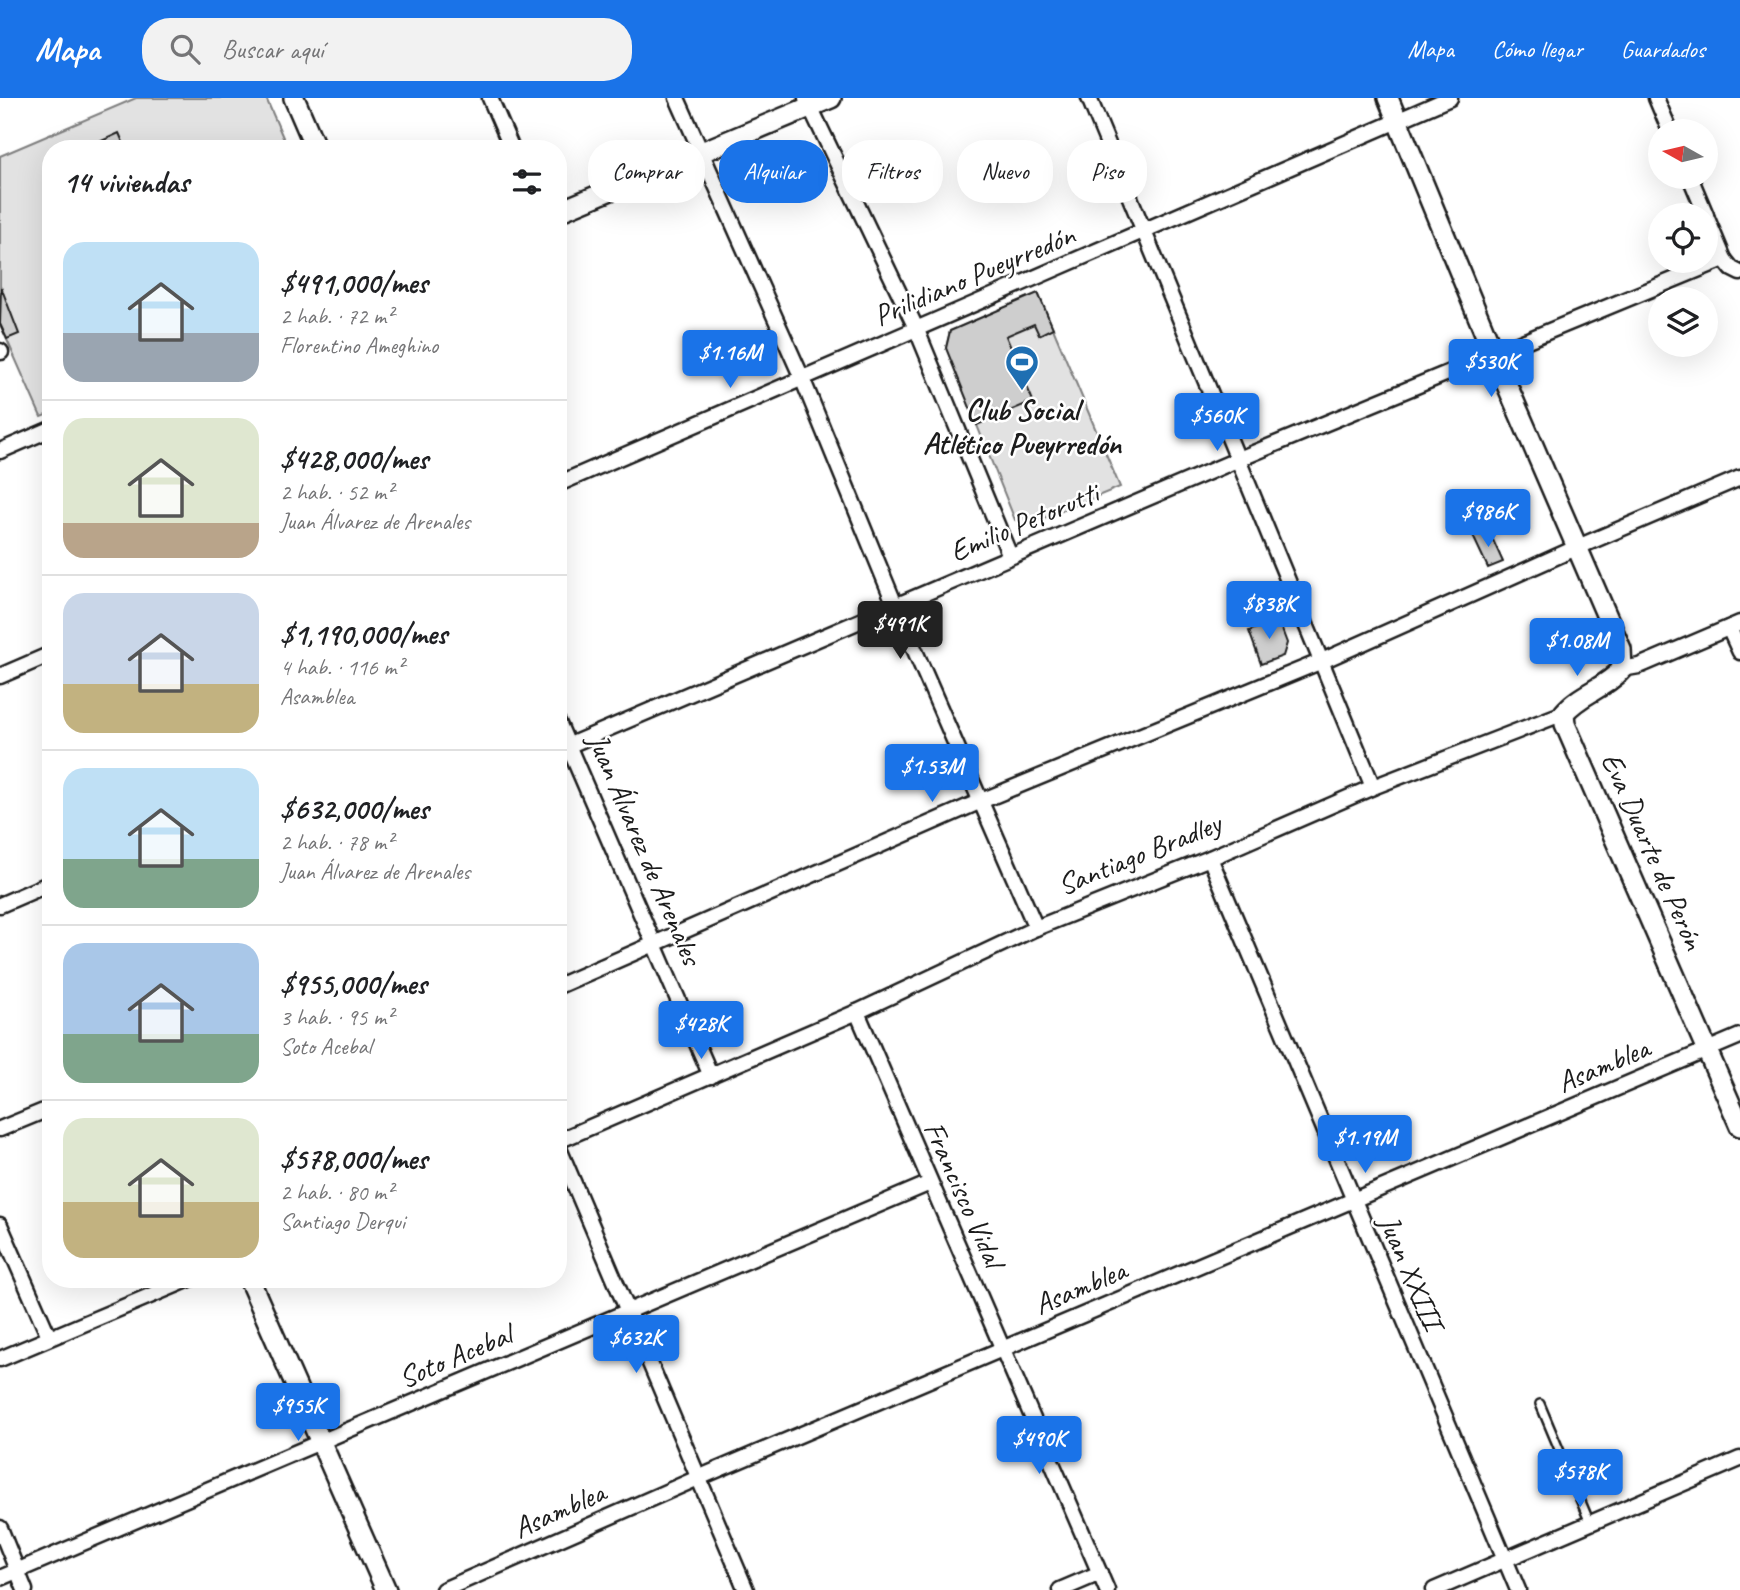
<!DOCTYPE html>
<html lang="es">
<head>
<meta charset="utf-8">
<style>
  :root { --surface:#fff; --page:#f2f2f2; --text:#202124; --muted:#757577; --line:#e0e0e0; --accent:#1a73e8 }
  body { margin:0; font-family:Caveat,sans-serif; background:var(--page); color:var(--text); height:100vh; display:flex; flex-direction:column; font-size:26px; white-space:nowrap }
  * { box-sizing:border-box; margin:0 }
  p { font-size:23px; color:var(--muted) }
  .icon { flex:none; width:38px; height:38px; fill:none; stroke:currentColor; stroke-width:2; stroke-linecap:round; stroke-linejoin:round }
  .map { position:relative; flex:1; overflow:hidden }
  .drawer { position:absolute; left:42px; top:42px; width:525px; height:1148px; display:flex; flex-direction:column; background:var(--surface); border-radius:28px; box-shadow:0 7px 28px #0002 }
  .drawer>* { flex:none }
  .top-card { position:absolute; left:588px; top:42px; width:665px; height:63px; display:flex; gap:14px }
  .needle { width:46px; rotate:278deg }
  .controls { position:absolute; left:1648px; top:21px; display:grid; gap:14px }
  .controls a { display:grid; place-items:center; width:70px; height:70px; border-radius:50%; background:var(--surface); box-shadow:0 7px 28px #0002; font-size:35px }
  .price { position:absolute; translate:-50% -60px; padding:0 16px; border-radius:7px; background:var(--accent); color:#fff; font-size:23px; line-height:46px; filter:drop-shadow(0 2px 4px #0008) }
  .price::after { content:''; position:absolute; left:50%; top:42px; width:21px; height:16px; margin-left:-10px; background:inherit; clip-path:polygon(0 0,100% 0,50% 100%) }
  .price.selected { background:#222; color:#fff }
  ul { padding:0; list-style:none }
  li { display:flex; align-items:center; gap:21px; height:175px; padding:0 21px }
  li+li { border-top:2px solid var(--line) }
  li span { display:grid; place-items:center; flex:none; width:196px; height:140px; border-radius:21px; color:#555 }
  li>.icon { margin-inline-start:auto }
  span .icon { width:84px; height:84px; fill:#fffc; stroke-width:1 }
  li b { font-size:30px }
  h2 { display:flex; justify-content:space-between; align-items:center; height:84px; padding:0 21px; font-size:30px }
  .tag { padding:0 24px; border-radius:28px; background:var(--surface); box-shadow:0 7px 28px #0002; font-size:24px; line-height:63px }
  .tag.selected { background:var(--accent); color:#fff }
  header { display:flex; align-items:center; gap:42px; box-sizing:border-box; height:98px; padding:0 35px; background:var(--accent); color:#fff }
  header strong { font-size:33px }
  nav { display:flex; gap:38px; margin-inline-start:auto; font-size:24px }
  .search { width:490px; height:63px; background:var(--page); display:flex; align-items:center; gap:18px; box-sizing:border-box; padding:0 24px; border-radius:28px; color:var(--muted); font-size:26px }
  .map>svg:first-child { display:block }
  .green { fill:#e2e2e2; stroke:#7f7f7f; stroke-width:2 }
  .building { fill:#cecece; stroke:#1c1c1c; stroke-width:2 }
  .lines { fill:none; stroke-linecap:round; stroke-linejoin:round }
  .service-casing { stroke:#1c1c1c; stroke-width:12 }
  .minor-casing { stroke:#1c1c1c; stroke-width:19 }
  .tertiary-casing { stroke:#1c1c1c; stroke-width:24 }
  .service { stroke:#fff; stroke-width:7 }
  .minor { stroke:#fff; stroke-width:14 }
  .tertiary { stroke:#fff; stroke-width:19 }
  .labels { text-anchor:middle; stroke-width:5; stroke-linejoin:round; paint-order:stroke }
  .street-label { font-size:30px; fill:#1c1c1c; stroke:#fff }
  .poi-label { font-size:30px; font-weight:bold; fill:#1c1c1c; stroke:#fff }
</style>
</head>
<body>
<header>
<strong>Mapa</strong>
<div class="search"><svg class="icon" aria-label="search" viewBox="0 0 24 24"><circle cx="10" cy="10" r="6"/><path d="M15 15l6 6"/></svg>Buscar aquí</div>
<nav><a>Mapa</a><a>Cómo llegar</a><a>Guardados</a></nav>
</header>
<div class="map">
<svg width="1740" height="1492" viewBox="0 0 1740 1492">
  <rect width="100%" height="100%" fill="#fff"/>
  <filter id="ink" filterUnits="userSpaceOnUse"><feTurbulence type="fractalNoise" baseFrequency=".0143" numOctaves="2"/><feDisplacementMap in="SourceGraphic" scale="14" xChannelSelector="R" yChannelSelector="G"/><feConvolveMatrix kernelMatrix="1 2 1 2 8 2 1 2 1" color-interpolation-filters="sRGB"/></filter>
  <g filter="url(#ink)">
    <g class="green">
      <polygon points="136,0 266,0 288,51 51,51 51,315 41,319 0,226 0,58"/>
      <polygon points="1038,195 1120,389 1027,427 1015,422 946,250 950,233"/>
    </g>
    <g class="building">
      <polygon points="119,35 126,51 84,51"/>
      <polygon points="1,189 19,236 7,241 0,226"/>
      <polygon points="1038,195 1053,230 1039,237 1034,226 1006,238 1033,303 977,327 946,250 950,233"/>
      <polygon points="1488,431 1503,464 1488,470 1473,438"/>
      <polygon points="1278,521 1287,545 1283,558 1261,566 1249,533"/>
    </g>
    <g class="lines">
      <g class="service-casing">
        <polyline id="service" points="1540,1306 1590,1425"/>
      </g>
      <g class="minor-casing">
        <g id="minor">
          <polyline points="490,0 512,51"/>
          <polyline points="677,0 802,280 895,507 1036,830"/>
          <polyline points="806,0 916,230 1010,458"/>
          <polyline points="1089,0 1373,689"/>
          <polyline points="1656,0 1670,33"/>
          <polyline points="1690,79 1706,117"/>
          <polyline points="1706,118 1724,161"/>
          <polyline points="0,253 1,254"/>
          <polyline points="0,353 51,331"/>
          <polyline points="558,386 1450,0"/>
          <polyline points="1729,530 1740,554"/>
          <polyline points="1622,571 1639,568 1740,525"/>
          <polyline points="0,578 51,556"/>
          <polyline points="558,624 711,978"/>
          <polyline points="558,652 1239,361 1724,161 1732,171 1740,175"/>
          <polyline points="1210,760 1518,1492"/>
          <polyline points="0,807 51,785"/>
          <polyline points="558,888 981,703 1322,563 1578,449 1740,380"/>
          <polyline points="857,914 1107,1492"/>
          <polyline points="0,1031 51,1010"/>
          <polyline points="558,1043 857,914 1036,830 1210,760 1373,689 1564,615"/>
          <polyline points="558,1048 746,1492"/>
          <polyline points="0,1127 49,1239"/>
          <polyline points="0,1261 190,1181"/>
          <polyline points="0,1430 25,1492"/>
          <polyline points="0,1480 930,1085"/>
          <polyline points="443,1492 698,1380 1740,938"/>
          <polyline points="1060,1492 1100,1475"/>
          <polyline points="1434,1492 1740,1361"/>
        </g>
      </g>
      <g class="tertiary-casing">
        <g id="tertiary">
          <polyline points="294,0 316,51"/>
          <path d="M1388,0L1494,257L1621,551L1622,571C1606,590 1579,596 1564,615L1565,626L1740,1028"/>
          <polyline points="558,114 831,0"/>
          <polyline points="249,1181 386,1492"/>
        </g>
      </g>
      <use href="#service" class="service"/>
      <use href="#minor" class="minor"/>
      <use href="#tertiary" class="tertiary"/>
    </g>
  </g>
  <defs>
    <g id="stadium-pin" transform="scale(1.75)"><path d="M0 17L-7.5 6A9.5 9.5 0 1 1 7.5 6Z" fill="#1f6fb2" stroke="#fff"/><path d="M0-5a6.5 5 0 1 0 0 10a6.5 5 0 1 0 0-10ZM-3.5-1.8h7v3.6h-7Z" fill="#fff"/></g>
  </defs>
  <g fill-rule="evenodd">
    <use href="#stadium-pin" x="1022" y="264"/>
  </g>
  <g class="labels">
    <g class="street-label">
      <text transform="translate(974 177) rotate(-23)" y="10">Prilidiano Pueyrredón</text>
      <text transform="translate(1024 424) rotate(-23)" y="10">Emilio Petorutti</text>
      <text transform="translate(645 751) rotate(67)" y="10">Juan Álvarez de Arenales</text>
      <text transform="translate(1653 753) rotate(66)" y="10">Eva Duarte de Perón</text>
      <text transform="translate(1139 756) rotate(-22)" y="10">Santiago Bradley</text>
      <text transform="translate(1603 967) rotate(-23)" y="10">Asamblea</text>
      <text transform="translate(964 1096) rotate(66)" y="10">Francisco Vidal</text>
      <text transform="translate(1411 1174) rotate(67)" y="10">Juan XXIII</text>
      <text transform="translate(1080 1189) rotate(-23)" y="10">Asamblea</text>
      <text transform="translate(455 1258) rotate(-23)" y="10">Soto Acebal</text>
      <text transform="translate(559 1412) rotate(-24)" y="10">Asamblea</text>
    </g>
    <g class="poi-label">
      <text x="1022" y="322">Club Social<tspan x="1022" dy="34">Atlético Pueyrredón</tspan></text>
    </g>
  </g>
</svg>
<div class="controls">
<a><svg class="needle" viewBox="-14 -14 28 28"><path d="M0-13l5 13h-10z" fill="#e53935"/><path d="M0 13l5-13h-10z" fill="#757577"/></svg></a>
<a><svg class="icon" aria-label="locate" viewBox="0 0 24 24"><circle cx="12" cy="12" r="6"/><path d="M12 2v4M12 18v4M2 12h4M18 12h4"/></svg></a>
<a><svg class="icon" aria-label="layers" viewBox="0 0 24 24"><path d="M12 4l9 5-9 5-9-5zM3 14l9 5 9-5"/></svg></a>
</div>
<b class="price" style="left:730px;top:292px">$1.16M</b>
<b class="price" style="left:1491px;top:301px">$530K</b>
<b class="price" style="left:1217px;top:355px">$560K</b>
<b class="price" style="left:1488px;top:451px">$986K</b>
<b class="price" style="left:1269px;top:543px">$838K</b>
<b class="price selected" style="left:900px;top:563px">$491K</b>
<b class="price" style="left:1577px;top:580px">$1.08M</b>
<b class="price" style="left:932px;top:706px">$1.53M</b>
<b class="price" style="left:701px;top:963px">$428K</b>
<b class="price" style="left:1365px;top:1077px">$1.19M</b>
<b class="price" style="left:636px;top:1277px">$632K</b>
<b class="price" style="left:298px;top:1345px">$955K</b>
<b class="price" style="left:1039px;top:1378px">$490K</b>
<b class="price" style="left:1580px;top:1411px">$578K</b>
<div class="top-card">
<a class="tag">Comprar</a>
<a class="tag selected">Alquilar</a>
<a class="tag">Filtros</a>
<a class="tag">Nuevo</a>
<a class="tag">Piso</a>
</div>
<section class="drawer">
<h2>14 viviendas<svg class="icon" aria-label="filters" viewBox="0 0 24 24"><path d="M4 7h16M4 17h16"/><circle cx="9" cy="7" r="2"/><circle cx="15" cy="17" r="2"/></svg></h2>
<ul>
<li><span style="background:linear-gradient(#bfe0f5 65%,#9aa5b1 0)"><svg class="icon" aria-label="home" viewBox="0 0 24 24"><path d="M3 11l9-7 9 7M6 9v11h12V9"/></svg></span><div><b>$491,000/mes</b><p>2 hab. · 72 m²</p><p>Florentino Ameghino</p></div></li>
<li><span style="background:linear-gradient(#dfe7d0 75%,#b9a48a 0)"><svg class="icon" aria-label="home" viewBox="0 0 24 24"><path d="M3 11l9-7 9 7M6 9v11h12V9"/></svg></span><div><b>$428,000/mes</b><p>2 hab. · 52 m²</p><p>Juan Álvarez de Arenales</p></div></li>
<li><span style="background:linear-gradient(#c9d6e8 65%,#c2b280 0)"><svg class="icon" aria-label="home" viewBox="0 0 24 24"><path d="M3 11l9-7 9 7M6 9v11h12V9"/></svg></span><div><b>$1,190,000/mes</b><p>4 hab. · 116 m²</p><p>Asamblea</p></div></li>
<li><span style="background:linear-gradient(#bfe0f5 65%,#7fa58c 0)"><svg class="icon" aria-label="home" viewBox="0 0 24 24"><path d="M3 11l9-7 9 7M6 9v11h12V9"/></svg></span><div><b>$632,000/mes</b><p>2 hab. · 78 m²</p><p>Juan Álvarez de Arenales</p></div></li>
<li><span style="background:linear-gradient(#a9c7e8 65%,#7fa58c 0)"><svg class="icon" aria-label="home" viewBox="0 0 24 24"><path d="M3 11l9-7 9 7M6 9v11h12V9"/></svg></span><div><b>$955,000/mes</b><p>3 hab. · 95 m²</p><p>Soto Acebal</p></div></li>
<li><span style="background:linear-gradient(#dfe7d0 60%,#c2b280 0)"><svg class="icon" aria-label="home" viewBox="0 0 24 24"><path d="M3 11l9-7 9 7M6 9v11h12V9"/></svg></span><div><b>$578,000/mes</b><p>2 hab. · 80 m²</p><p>Santiago Derqui</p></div></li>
</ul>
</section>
</div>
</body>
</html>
